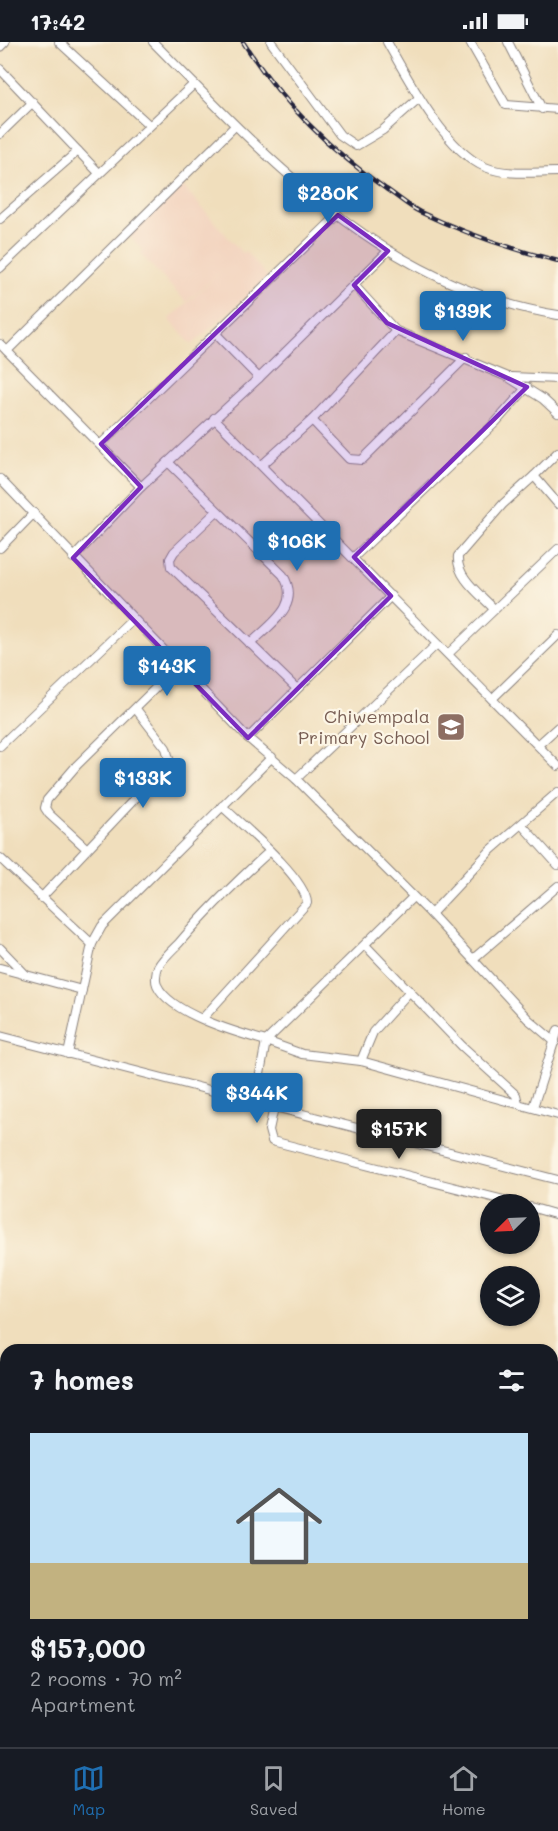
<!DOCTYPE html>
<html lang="en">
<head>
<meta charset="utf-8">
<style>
  :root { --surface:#171b24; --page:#242831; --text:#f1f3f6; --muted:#9ea1a6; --line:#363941; --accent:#1f6fb2 }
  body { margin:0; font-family:Mali,sans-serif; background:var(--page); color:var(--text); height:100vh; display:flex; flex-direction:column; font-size:22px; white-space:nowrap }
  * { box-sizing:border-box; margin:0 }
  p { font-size:20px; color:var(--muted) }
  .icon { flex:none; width:33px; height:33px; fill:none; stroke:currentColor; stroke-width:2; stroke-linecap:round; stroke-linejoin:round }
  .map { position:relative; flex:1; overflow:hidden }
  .drawer { position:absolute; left:0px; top:1302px; width:558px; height:404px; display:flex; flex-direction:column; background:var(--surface); border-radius:18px 18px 0 0; box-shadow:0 2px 4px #0004 }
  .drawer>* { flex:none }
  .needle { width:39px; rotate:246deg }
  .buttons { position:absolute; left:480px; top:1152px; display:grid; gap:12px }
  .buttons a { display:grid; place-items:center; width:60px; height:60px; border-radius:50%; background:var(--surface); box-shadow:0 2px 4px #0004; font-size:30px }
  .price { position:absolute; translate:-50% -51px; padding:0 14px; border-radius:6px; background:var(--accent); color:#fff; font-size:20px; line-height:39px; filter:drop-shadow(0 2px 3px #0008) }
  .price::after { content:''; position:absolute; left:50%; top:36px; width:18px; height:14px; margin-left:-9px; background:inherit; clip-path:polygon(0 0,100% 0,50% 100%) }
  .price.selected { background:#222; color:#fff }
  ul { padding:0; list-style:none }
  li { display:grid; align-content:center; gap:12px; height:318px; padding:0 30px }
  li+li { border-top:2px solid var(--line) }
  li span { display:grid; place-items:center; height:186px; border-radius:0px; color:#555 }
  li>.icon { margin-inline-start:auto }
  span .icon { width:108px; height:108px; fill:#fffc; stroke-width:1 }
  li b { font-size:26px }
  h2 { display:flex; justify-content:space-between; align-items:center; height:72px; padding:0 30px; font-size:26px }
  .status { display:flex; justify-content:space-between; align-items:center; height:42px; padding:0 30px; background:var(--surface); direction:ltr }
  .status svg { height:16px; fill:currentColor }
  .tab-bar { display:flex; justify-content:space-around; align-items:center; height:84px; border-top:2px solid var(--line); background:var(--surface); font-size:16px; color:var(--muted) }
  .tab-bar a { display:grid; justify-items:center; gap:3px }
  .tab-bar .selected { color:var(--accent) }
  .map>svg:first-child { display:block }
  .built { fill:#f3d4bf }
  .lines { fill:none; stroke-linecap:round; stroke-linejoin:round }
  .street-casing { stroke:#89807c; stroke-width:10 }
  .street { stroke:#fff; stroke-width:8 }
  .rail-casing { stroke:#22223b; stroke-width:4.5 }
  .rail { stroke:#fcf5e5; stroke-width:2; stroke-dasharray:7; stroke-linecap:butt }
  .marked { fill:#7b2cbf; fill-opacity:0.2; stroke:#7b2cbf; stroke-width:4.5; stroke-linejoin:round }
  .labels { text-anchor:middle; stroke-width:4.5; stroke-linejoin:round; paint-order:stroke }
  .education-label { font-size:18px; fill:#785e54; stroke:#fcf5e5; text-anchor:end }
</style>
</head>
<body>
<div class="status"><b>17:42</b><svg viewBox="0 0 49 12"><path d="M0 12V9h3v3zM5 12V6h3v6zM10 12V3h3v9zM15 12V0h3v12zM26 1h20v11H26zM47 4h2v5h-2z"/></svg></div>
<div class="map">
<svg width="558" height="1705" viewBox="0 0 558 1705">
  <rect width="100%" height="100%" fill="#fcf5e5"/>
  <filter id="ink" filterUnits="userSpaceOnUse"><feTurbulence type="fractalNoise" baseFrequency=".0167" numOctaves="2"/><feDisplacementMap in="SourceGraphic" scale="12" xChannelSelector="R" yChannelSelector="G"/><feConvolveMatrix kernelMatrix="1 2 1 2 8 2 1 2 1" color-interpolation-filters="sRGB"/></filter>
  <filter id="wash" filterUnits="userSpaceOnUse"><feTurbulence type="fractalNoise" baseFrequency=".008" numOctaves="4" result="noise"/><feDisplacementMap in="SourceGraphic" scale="24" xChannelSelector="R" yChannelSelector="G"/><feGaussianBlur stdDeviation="1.35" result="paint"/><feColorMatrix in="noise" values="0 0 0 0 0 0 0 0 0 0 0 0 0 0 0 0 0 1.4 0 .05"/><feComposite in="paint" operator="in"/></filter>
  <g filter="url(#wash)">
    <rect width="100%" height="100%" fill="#f0debc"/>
    <polygon class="built" points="181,142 242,211 245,209 268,235 192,303 169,277 232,220 186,260 144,216 141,212 143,209 128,192"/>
  </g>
  <g filter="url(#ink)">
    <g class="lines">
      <g class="street-casing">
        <g id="street">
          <polyline points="59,0 149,83"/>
          <path d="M153,0C270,119 385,245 558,273"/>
          <polyline points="271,0 340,93 356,104 383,88 419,56"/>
          <path d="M387,0C408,37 445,108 485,125C507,134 535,130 558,130"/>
          <polyline points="470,0 506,63 558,67"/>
          <polyline points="508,0 542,67"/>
          <polyline points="0,5 5,0"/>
          <polyline points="0,27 99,131"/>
          <polyline points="0,92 33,60"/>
          <polyline points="0,177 78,109"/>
          <polyline points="0,226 194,42"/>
          <polyline points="354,243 396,289 508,335 543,357 558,371"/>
          <polyline points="216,292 259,336"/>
          <polyline points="0,302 141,445"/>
          <polyline points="7,309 235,84"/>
          <polyline points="511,335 558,337"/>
          <polyline points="214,376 558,724"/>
          <polyline points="312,378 396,289"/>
          <polyline points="101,402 338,173"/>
          <polyline points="558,410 534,434 558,462"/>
          <path d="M168,420L283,533C302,564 271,581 250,602"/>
          <polyline points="262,423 312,378 349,417 362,418 466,315"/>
          <polyline points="0,437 248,696 296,737 431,872 528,977 555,1000"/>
          <polyline points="216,470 174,510 170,517 171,525 296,646"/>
          <polyline points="0,506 34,471"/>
          <polyline points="354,515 496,380 527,345"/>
          <polyline points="73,516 141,445 259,336 388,209"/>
          <path d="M493,566C480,552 456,535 458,514L503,462L534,434"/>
          <polyline points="448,612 558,507"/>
          <polyline points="492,657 558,593"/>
          <polyline points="248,696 391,554"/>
          <polyline points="538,703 558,685"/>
          <polyline points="0,704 133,577"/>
          <polyline points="296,737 437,602"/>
          <polyline points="522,783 558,823"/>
          <polyline points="86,806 49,772 45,766 47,758 77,723 178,624"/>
          <path d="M270,809C238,838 207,868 179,901C172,908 162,917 158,925C156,930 155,939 157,943C170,972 238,991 266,999L413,855"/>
          <polyline points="0,816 92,902"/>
          <polyline points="41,856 160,730 169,717 166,706 136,667"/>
          <polyline points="431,872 491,808 558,750"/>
          <polyline points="365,903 462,1004 516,1053 518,1061"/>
          <polyline points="0,906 25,932"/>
          <polyline points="473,917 558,844"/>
          <polyline points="0,926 82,948"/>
          <path d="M203,976L307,861C306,836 242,783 222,764"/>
          <polyline points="0,994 558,1138"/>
          <polyline points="68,1012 92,902 102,884 272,715"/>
          <polyline points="361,1019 373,990 410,949"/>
          <polyline points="255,1060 266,999 302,1012 361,1019 558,1073"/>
          <polyline points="274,1065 269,1088 272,1099 519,1162"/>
          <polyline points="533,1065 558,988"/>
          <polyline points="530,1165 558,1173"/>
        </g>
      </g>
      <use href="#street" class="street"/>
      <g class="rail-casing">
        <path id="rail" d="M243,0C280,58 330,108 386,147C397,154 408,164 420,170C464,191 511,207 558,219"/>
      </g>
      <use href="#rail" class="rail"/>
    </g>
  </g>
  <path class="marked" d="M338,173L388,209L354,243L387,281L527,345L354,515L391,554L248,696L73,516L141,445L101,402Z"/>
  <defs>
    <g id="school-square" transform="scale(1.5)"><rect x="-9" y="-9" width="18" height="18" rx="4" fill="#8d6e63" stroke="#fcf5e5"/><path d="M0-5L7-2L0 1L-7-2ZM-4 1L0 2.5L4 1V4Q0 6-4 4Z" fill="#fff"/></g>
  </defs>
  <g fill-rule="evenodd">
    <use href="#school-square" x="451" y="685"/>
  </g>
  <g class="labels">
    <g class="education-label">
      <text x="430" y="681">Chiwempala<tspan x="430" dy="21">Primary School</tspan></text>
    </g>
  </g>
</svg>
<div class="buttons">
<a><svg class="needle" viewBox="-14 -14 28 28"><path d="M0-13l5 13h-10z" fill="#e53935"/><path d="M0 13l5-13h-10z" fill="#9ea1a6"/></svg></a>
<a><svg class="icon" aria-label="layers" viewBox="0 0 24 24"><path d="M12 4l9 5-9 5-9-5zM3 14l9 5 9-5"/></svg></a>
</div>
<b class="price" style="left:328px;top:182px">$280K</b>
<b class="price" style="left:463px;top:300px">$139K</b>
<b class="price" style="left:297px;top:530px">$106K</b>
<b class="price" style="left:167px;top:655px">$143K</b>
<b class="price" style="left:143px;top:767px">$133K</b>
<b class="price" style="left:257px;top:1082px">$344K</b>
<b class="price selected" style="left:399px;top:1118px">$157K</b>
<section class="drawer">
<h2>7 homes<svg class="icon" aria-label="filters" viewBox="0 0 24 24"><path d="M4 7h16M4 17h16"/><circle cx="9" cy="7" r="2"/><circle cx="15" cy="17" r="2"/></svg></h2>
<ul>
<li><span style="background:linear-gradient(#bfe0f5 70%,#c2b280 0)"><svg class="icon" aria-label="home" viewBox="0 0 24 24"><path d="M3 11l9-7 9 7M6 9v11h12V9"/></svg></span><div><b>$157,000</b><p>2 rooms · 70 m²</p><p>Apartment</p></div></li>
</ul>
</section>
</div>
<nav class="tab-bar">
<a class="selected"><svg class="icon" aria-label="map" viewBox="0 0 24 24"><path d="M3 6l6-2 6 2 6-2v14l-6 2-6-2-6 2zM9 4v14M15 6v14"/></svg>Map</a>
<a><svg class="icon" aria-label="saved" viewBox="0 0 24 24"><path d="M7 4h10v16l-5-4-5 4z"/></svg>Saved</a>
<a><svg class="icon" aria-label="home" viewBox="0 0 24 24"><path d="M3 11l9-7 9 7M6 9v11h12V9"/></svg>Home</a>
</nav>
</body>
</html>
